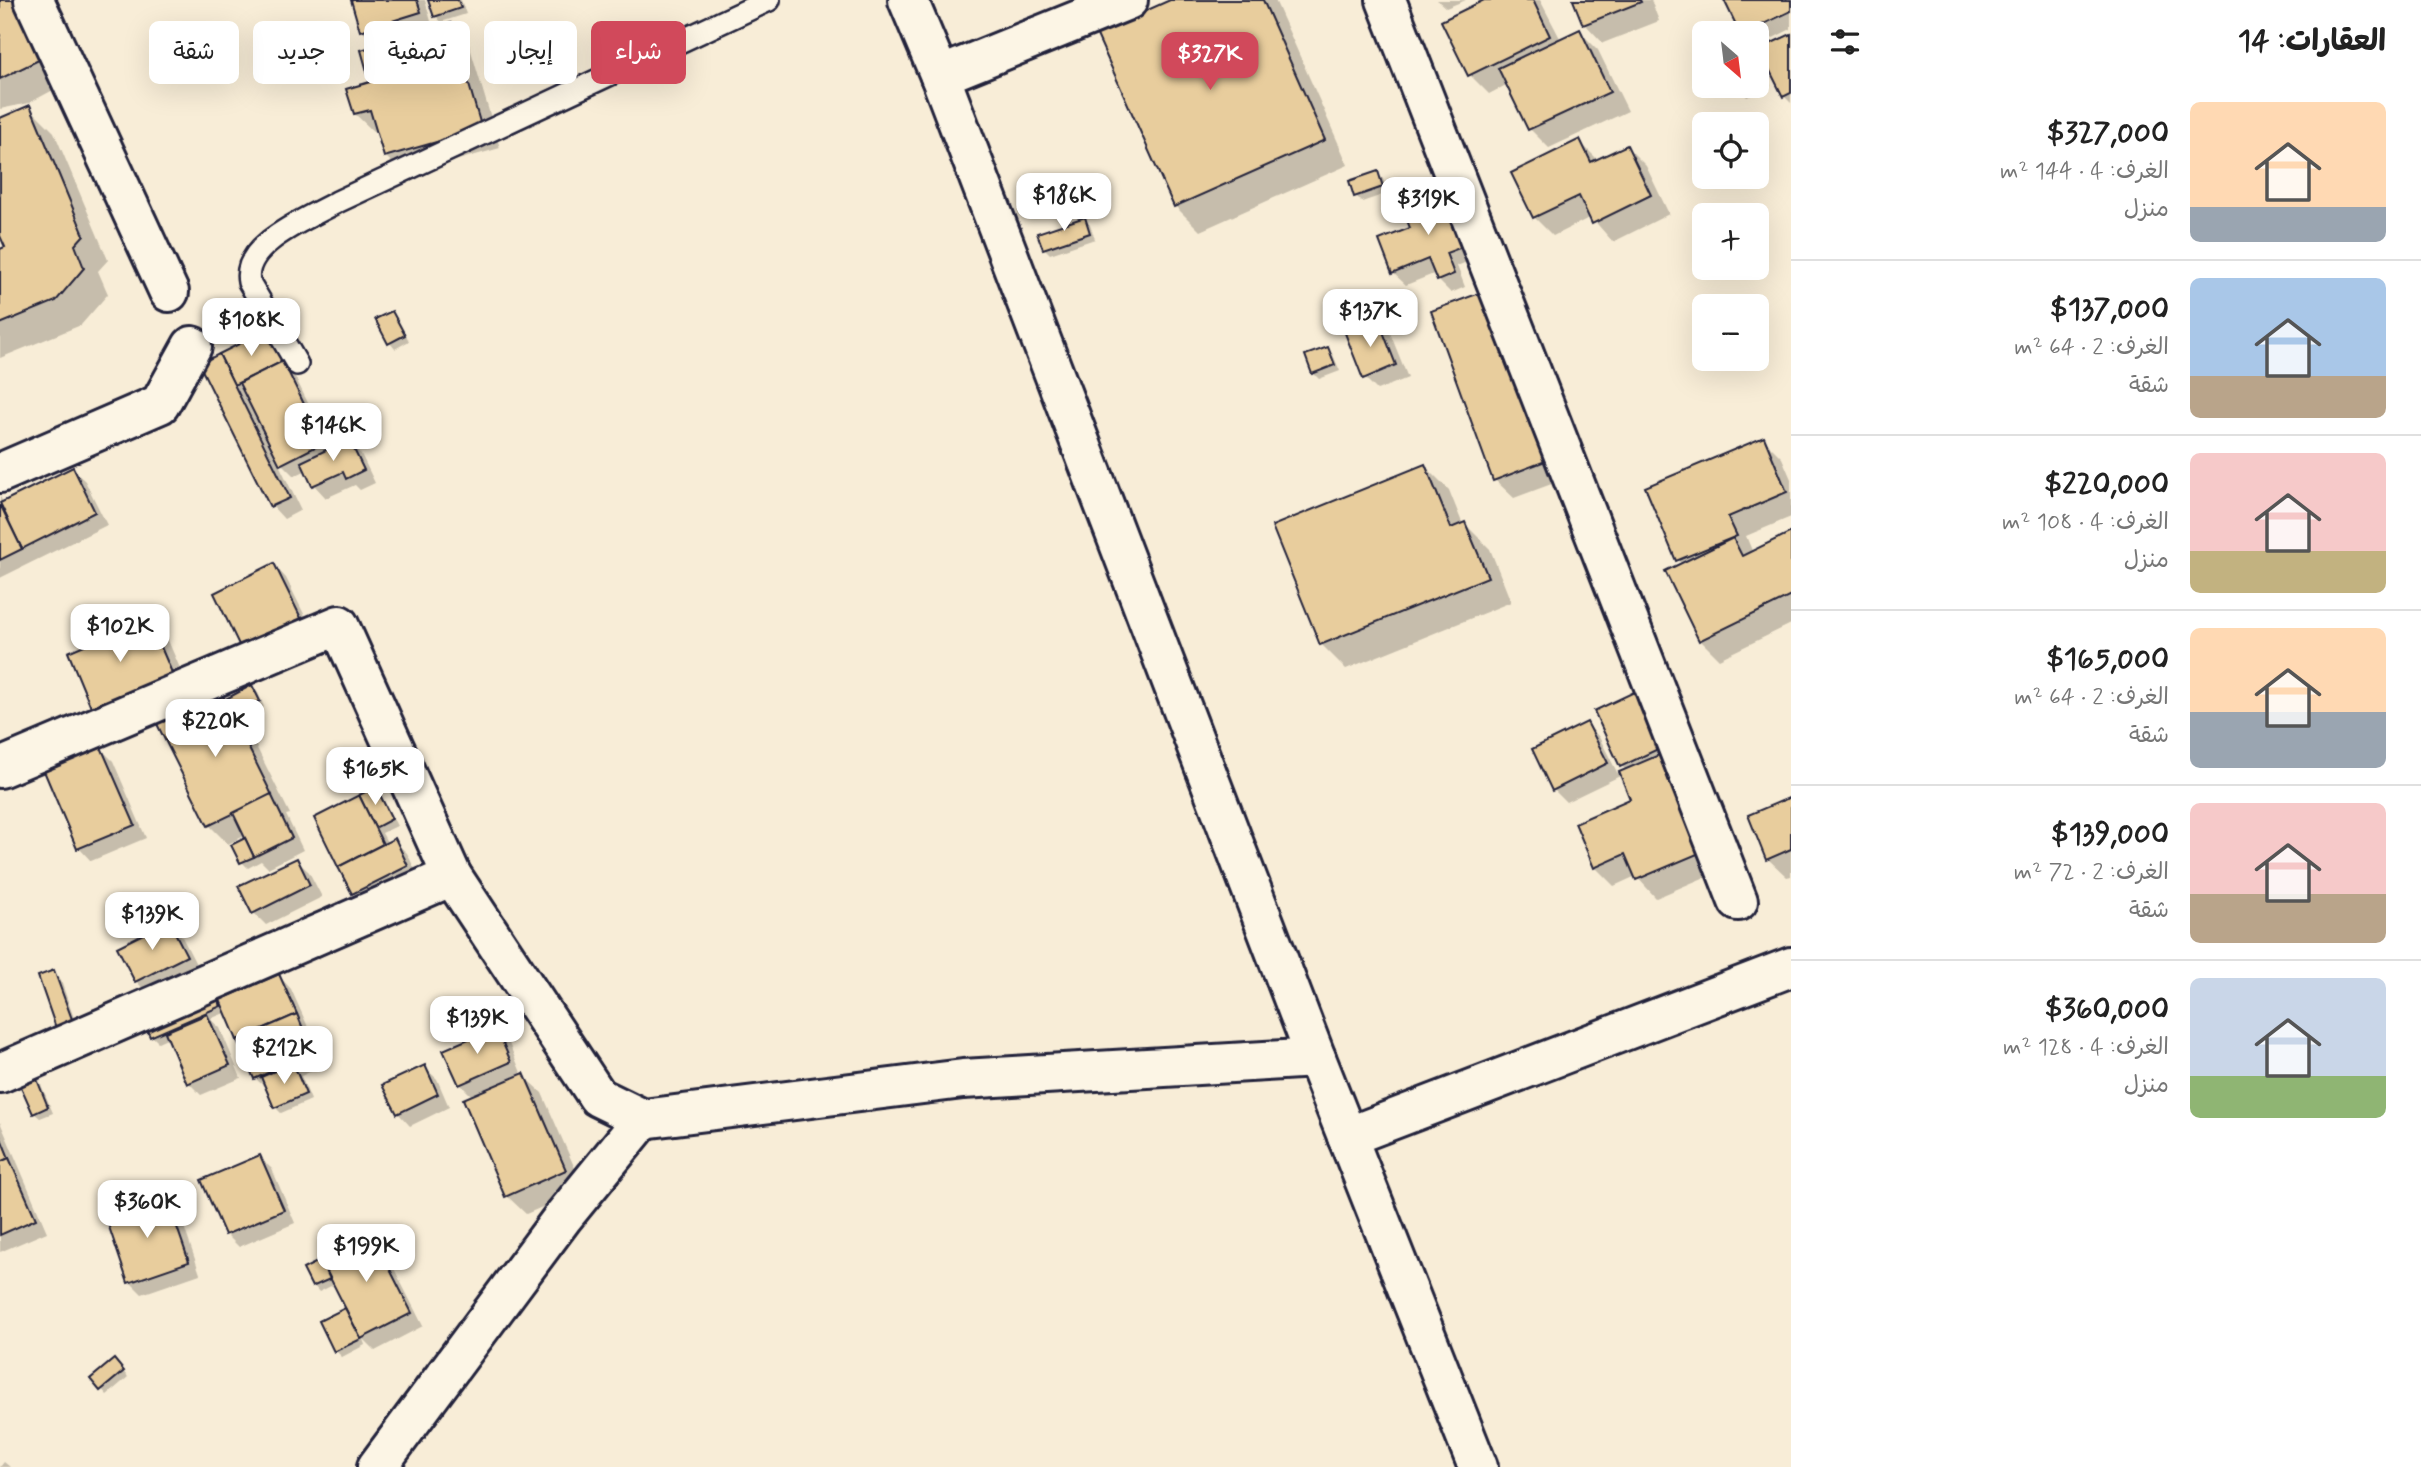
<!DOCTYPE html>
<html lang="ar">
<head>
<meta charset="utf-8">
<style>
  :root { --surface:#fff; --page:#f6f6f6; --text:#222; --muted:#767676; --line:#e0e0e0; --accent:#d1495b }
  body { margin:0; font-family:Mynerve,"Playpen Sans Arabic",sans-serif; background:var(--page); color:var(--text); direction:rtl; height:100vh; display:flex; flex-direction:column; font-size:26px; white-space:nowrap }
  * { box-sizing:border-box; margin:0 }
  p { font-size:23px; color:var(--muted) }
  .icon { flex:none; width:38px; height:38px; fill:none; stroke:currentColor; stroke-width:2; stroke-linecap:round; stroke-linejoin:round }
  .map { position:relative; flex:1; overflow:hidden; direction:ltr }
  .panel { display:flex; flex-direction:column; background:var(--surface); width:630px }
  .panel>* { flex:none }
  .top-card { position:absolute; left:21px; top:21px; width:665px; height:63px; direction:rtl; display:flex; gap:14px }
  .needle { width:46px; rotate:152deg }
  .buttons { position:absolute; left:1692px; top:21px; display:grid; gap:14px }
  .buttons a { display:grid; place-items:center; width:77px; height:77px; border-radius:10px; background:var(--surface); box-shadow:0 7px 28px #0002; font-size:35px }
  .price { position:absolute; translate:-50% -60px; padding:0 16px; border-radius:14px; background:#fff; color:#222; font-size:23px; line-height:46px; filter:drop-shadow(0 2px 4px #0008) }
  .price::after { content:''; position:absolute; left:50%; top:42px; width:21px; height:16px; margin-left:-10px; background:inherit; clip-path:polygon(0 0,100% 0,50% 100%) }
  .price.current { background:var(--accent); color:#fff }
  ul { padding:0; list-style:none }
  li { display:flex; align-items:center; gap:21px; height:175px; padding:0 35px }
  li+li { border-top:2px solid var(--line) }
  li span { display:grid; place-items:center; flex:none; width:196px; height:140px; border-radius:10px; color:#555 }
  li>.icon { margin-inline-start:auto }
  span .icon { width:84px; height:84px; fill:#fffc; stroke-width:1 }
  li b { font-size:30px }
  h2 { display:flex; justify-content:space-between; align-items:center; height:84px; padding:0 35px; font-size:30px }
  .chip { padding:0 24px; border-radius:10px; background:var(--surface); box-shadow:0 7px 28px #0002; font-size:24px; line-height:63px }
  .chip.current { background:var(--accent); color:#fff }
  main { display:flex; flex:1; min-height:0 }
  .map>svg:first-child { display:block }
  .shadow { fill:#0003 }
  .building { fill:#e8cd9d; stroke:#22223b; stroke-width:2 }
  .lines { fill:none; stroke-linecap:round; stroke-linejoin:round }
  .lane-casing { stroke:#22223b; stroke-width:26 }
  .street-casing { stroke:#22223b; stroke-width:44 }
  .lane { stroke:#fcf5e5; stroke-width:21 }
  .street { stroke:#fcf5e5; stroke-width:38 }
</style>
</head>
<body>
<main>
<section class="panel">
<h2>العقارات: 14<svg class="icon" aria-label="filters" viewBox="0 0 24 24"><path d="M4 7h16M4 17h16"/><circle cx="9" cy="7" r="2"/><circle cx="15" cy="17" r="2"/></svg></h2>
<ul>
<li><span style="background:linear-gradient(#ffd9b3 75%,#9aa5b1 0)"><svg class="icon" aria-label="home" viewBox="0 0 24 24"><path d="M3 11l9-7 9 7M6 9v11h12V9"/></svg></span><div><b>$327,000</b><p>الغرف: 4 · 144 m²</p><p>منزل</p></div></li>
<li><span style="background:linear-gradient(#a9c7e8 70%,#b9a48a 0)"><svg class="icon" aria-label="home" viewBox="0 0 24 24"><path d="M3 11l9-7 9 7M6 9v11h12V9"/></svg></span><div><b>$137,000</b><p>الغرف: 2 · 64 m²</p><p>شقة</p></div></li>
<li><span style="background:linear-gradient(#f6c9c9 70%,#c2b280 0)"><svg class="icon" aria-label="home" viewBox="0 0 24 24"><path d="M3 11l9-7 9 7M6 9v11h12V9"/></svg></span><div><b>$220,000</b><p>الغرف: 4 · 108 m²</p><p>منزل</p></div></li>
<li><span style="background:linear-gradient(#ffd9b3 60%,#9aa5b1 0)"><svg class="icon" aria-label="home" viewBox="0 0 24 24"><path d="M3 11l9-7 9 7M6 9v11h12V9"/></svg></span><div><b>$165,000</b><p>الغرف: 2 · 64 m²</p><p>شقة</p></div></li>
<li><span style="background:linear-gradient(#f6c9c9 65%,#b9a48a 0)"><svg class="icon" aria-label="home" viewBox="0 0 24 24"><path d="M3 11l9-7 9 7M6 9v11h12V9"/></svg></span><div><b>$139,000</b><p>الغرف: 2 · 72 m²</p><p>شقة</p></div></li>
<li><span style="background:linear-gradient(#c9d6e8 70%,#8fb573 0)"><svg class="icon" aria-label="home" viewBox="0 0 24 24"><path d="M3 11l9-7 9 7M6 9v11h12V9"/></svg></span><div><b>$360,000</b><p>الغرف: 4 · 128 m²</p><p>منزل</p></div></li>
</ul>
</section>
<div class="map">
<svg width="1791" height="1467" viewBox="0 0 1791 1467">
  <rect width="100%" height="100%" fill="#f8edd7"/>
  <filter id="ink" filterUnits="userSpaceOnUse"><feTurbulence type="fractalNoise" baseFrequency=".0143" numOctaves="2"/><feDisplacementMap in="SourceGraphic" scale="14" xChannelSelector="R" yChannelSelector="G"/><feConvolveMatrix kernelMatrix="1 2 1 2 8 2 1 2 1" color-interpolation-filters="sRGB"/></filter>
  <g filter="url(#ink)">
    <g class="shadow">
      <polygon points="0,0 26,0 68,82 29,103 0,109"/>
      <polygon points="353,0 425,0 432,25 374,42 361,30"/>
      <polygon points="430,0 461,0 466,14 441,22 436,16"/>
      <polygon points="1174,0 1275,0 1348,165 1200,231 1175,206"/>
      <polygon points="1437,0 1466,0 1446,8"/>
      <polygon points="1488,0 1540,0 1561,40 1580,32 1598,50 1628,111 1549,148 1530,129 1508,84 1489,94 1470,75 1443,22"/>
      <polygon points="1575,0 1651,0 1659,21 1603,43 1585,24"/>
      <polygon points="1726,0 1791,0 1791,29 1757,46 1757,33 1742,33"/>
      <polygon points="450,25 469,44 500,148 405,175 386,157 378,131 374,132 355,114 372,83"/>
      <polygon points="1791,36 1791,103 1784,96"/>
      <polygon points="1757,57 1771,86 1747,97 1739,86 1757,86"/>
      <polygon points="29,107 54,132 108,260 98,271 108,294 81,325 0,358 0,251 7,248 0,231 0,119"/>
      <polygon points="1579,141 1599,161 1627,147 1646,166 1669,214 1613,242 1591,217 1553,236 1534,217"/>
      <polygon points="1377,173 1383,179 1388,193 1362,202 1356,196 1351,182"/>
      <polygon points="1406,211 1484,255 1457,266 1465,287 1451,293 1438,280 1436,273 1406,285 1393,273 1413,229"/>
      <polygon points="1084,219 1090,225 1095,239 1050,254 1044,248"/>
      <polygon points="1492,290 1573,476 1514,498 1495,480"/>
      <polygon points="392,313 398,319 409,341 395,349 390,343"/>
      <polygon points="1378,321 1390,333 1408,378 1377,390 1365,378"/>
      <polygon points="279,344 331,450 348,441 361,454 375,483 360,490 355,485 326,498 314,485 307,470 294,476 276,458 301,510 284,519 272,506 201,365"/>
      <polygon points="1328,349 1333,355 1340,371 1319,379 1313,373"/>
      <polygon points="1763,439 1782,458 1791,479 1791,517 1746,536 1753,553 1791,534 1791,624 1719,659 1700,640 1682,564 1678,560"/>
      <polygon points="1425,466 1449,490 1463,525 1465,524 1490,549 1511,602 1346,669 1321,644"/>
      <polygon points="72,469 85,481 107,525 0,578 0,496 3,503"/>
      <polygon points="274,565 286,578 313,632 255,661"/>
      <polygon points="148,619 167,638 191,694 113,728"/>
      <polygon points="1649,687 1731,866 1656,898 1636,876 1614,886 1595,867 1632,800 1622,775 1566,802 1554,790 1587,724 1599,737 1618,774 1627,771 1622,766"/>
      <polygon points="252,688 258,693 264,707 242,718 290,814 286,815 303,850 268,868 261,861 248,868 242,862 233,846 247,839 246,835 228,844 209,825 220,694 226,700"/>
      <polygon points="101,749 113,761 146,838 91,861 79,848 46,772"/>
      <polygon points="375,789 381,795 397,826 382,833 388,844 394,841 407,853 419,878 366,905 353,893 316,818"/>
      <polygon points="1791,799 1791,876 1787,877 1768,859"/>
      <polygon points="296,860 309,872 322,897 266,925 254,913"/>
      <polygon points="169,923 181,935 198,968 148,994 136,981"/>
      <polygon points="54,972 60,978 77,1027 58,1027"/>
      <polygon points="279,976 291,989 325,1065 301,1076 311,1100 281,1113 275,1107 268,1090 255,1078 227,1012 210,1019 220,1028 241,1078 201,1095 189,1083 169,1037 158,1042 152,1036 215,994 221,1001"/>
      <polygon points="495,1029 508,1041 522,1075 542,1093 584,1189 526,1214 507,1196 473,1097 460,1084"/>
      <polygon points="424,1067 437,1079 449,1107 410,1126 398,1113"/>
      <polygon points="33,1075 39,1080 53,1113 40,1118 34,1113"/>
      <polygon points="0,1122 47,1232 0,1252"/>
      <polygon points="259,1157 272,1169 295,1223 239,1247 226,1234"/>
      <polygon points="167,1200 179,1212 200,1274 142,1294 130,1282"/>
      <polygon points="370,1232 382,1245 423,1326 375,1351 363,1339 365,1345 342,1357 336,1351 345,1310 350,1315 335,1284 319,1292 314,1286 305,1270 321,1262 327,1268"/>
      <polygon points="119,1367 128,1377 107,1395 93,1379"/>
      <polygon points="4,1462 10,1467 0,1467"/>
    </g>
    <g class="building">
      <polygon points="0,0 15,0 45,57 0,79"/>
      <polygon points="351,0 417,0 421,12 360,31"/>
      <polygon points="428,0 458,0 461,8 434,17"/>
      <polygon points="1170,0 1263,0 1325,140 1174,207 1096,33"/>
      <polygon points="1484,0 1533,0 1550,36 1468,76 1441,21"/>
      <polygon points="1573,0 1640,0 1641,2 1583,25"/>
      <polygon points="1724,0 1791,0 1791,11 1745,33 1740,33"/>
      <polygon points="451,23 482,129 384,157 370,110 354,114 346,89 370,82 361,50"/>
      <polygon points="1580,29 1610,92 1528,130 1498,68"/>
      <polygon points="1791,34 1791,93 1783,97 1759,49"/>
      <polygon points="30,105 84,235 75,245 84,268 56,301 0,324 0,249 5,247 0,236 0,118"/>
      <polygon points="1580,139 1591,162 1627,145 1651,195 1592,224 1579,196 1533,218 1511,173"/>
      <polygon points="1378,171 1383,187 1354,197 1349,181"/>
      <polygon points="1452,191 1473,243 1446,253 1454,274 1437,281 1428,259 1392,274 1379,240 1410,228 1403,210"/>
      <polygon points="1085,217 1090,233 1043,249 1037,233"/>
      <polygon points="1493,288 1556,457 1493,481 1431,311"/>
      <polygon points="392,311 405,335 388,344 375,319"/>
      <polygon points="1378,319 1396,365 1363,379 1345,333"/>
      <polygon points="267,330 283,361 234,385 219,354"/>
      <polygon points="1328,347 1335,365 1312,374 1305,355"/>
      <polygon points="219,354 290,498 270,507 199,364"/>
      <polygon points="283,361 323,443 280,465 239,383"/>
      <polygon points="1764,437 1787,492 1728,517 1737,536 1676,561 1645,487"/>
      <polygon points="349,439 364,470 346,479 343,472 312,486 301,462"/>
      <polygon points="1425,464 1451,528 1465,522 1488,577 1320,645 1272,526"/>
      <polygon points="73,467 95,512 22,549 0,503"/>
      <polygon points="1,506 22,549 0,560 0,506"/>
      <polygon points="1791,532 1791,596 1699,641 1665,571 1733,538 1742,556"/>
      <polygon points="274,563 302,620 241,649 214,593"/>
      <polygon points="148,617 173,675 92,710 68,652"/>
      <polygon points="252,685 260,701 232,715 224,700"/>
      <polygon points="1649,685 1675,741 1620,767 1594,711"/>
      <polygon points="221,692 272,795 208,826 157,724"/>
      <polygon points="1587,722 1608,763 1552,791 1532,749"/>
      <polygon points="101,747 135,825 77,849 44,771"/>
      <polygon points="1673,749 1714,847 1636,880 1625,854 1594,868 1575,823 1630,799 1619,772"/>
      <polygon points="376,787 392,819 375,828 359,795"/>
      <polygon points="271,794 292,838 254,857 233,813"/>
      <polygon points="359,795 383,844 338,867 314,818"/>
      <polygon points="1791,797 1791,849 1766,860 1748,815"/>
      <polygon points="245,838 254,857 240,863 231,845"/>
      <polygon points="395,838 408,866 352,894 338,867"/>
      <polygon points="297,858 310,885 252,914 238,886"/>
      <polygon points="169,921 187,956 135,982 117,947"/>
      <polygon points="54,970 73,1022 56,1028 38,976"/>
      <polygon points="279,974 297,1014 237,1040 220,1000"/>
      <polygon points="215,992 221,1006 150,1037 144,1023"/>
      <polygon points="207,1014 230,1065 187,1084 165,1032"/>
      <polygon points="297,1014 313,1053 254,1079 237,1040"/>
      <polygon points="496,1027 511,1062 459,1085 443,1050"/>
      <polygon points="293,1063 306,1094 274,1108 261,1077"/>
      <polygon points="425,1065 438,1094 397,1114 382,1085"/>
      <polygon points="34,1072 48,1107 33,1114 18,1080"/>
      <polygon points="524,1073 566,1170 505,1197 463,1099"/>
      <polygon points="0,1136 9,1158 0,1162"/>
      <polygon points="260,1155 284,1210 225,1235 201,1180"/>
      <polygon points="9,1158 36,1219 0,1235 0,1162"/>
      <polygon points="167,1198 189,1262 128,1283 106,1218"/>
      <polygon points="370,1230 412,1313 361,1339 319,1256"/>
      <polygon points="321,1260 330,1279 312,1287 303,1269"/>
      <polygon points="345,1308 361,1339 334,1352 319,1321"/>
      <polygon points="114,1359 124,1371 100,1391 90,1379"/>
    </g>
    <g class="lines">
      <g class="lane-casing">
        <path id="lane" d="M297,364L249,282C241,244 309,218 337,202L769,0"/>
      </g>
      <g class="street-casing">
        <g id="street">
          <polyline points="34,0 169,292"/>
          <polyline points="908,0 940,76 1316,1058 1478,1467"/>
          <polyline points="1386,0 1738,901"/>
          <polyline points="940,76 1128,0"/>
          <polyline points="0,473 160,404 192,346"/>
          <polyline points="0,768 339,625 452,876 598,1097 643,1119 963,1079 1316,1058"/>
          <polyline points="0,1073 452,876"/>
          <polyline points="1347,1137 1791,967"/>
          <polyline points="377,1467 563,1217 643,1119"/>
        </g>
      </g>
      <use href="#lane" class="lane"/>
      <use href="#street" class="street"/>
    </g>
  </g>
</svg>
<div class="buttons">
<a><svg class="needle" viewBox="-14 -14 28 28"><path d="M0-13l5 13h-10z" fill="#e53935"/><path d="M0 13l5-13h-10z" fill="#767676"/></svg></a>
<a><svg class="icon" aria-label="locate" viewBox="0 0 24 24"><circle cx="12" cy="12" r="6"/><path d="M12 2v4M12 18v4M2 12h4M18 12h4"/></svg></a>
<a>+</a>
<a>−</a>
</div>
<b class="price current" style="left:1210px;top:92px">$327K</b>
<b class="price" style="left:1064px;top:233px">$186K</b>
<b class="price" style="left:1428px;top:237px">$319K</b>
<b class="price" style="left:1370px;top:349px">$137K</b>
<b class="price" style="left:251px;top:358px">$108K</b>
<b class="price" style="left:333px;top:463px">$146K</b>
<b class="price" style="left:120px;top:664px">$102K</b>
<b class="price" style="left:215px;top:759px">$220K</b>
<b class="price" style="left:375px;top:807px">$165K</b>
<b class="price" style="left:152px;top:952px">$139K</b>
<b class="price" style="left:477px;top:1056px">$139K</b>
<b class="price" style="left:284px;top:1086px">$212K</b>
<b class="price" style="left:147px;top:1240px">$360K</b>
<b class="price" style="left:366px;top:1284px">$199K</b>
<div class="top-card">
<a class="chip current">شراء</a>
<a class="chip">إيجار</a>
<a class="chip">تصفية</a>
<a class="chip">جديد</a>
<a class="chip">شقة</a>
</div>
</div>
</main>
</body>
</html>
